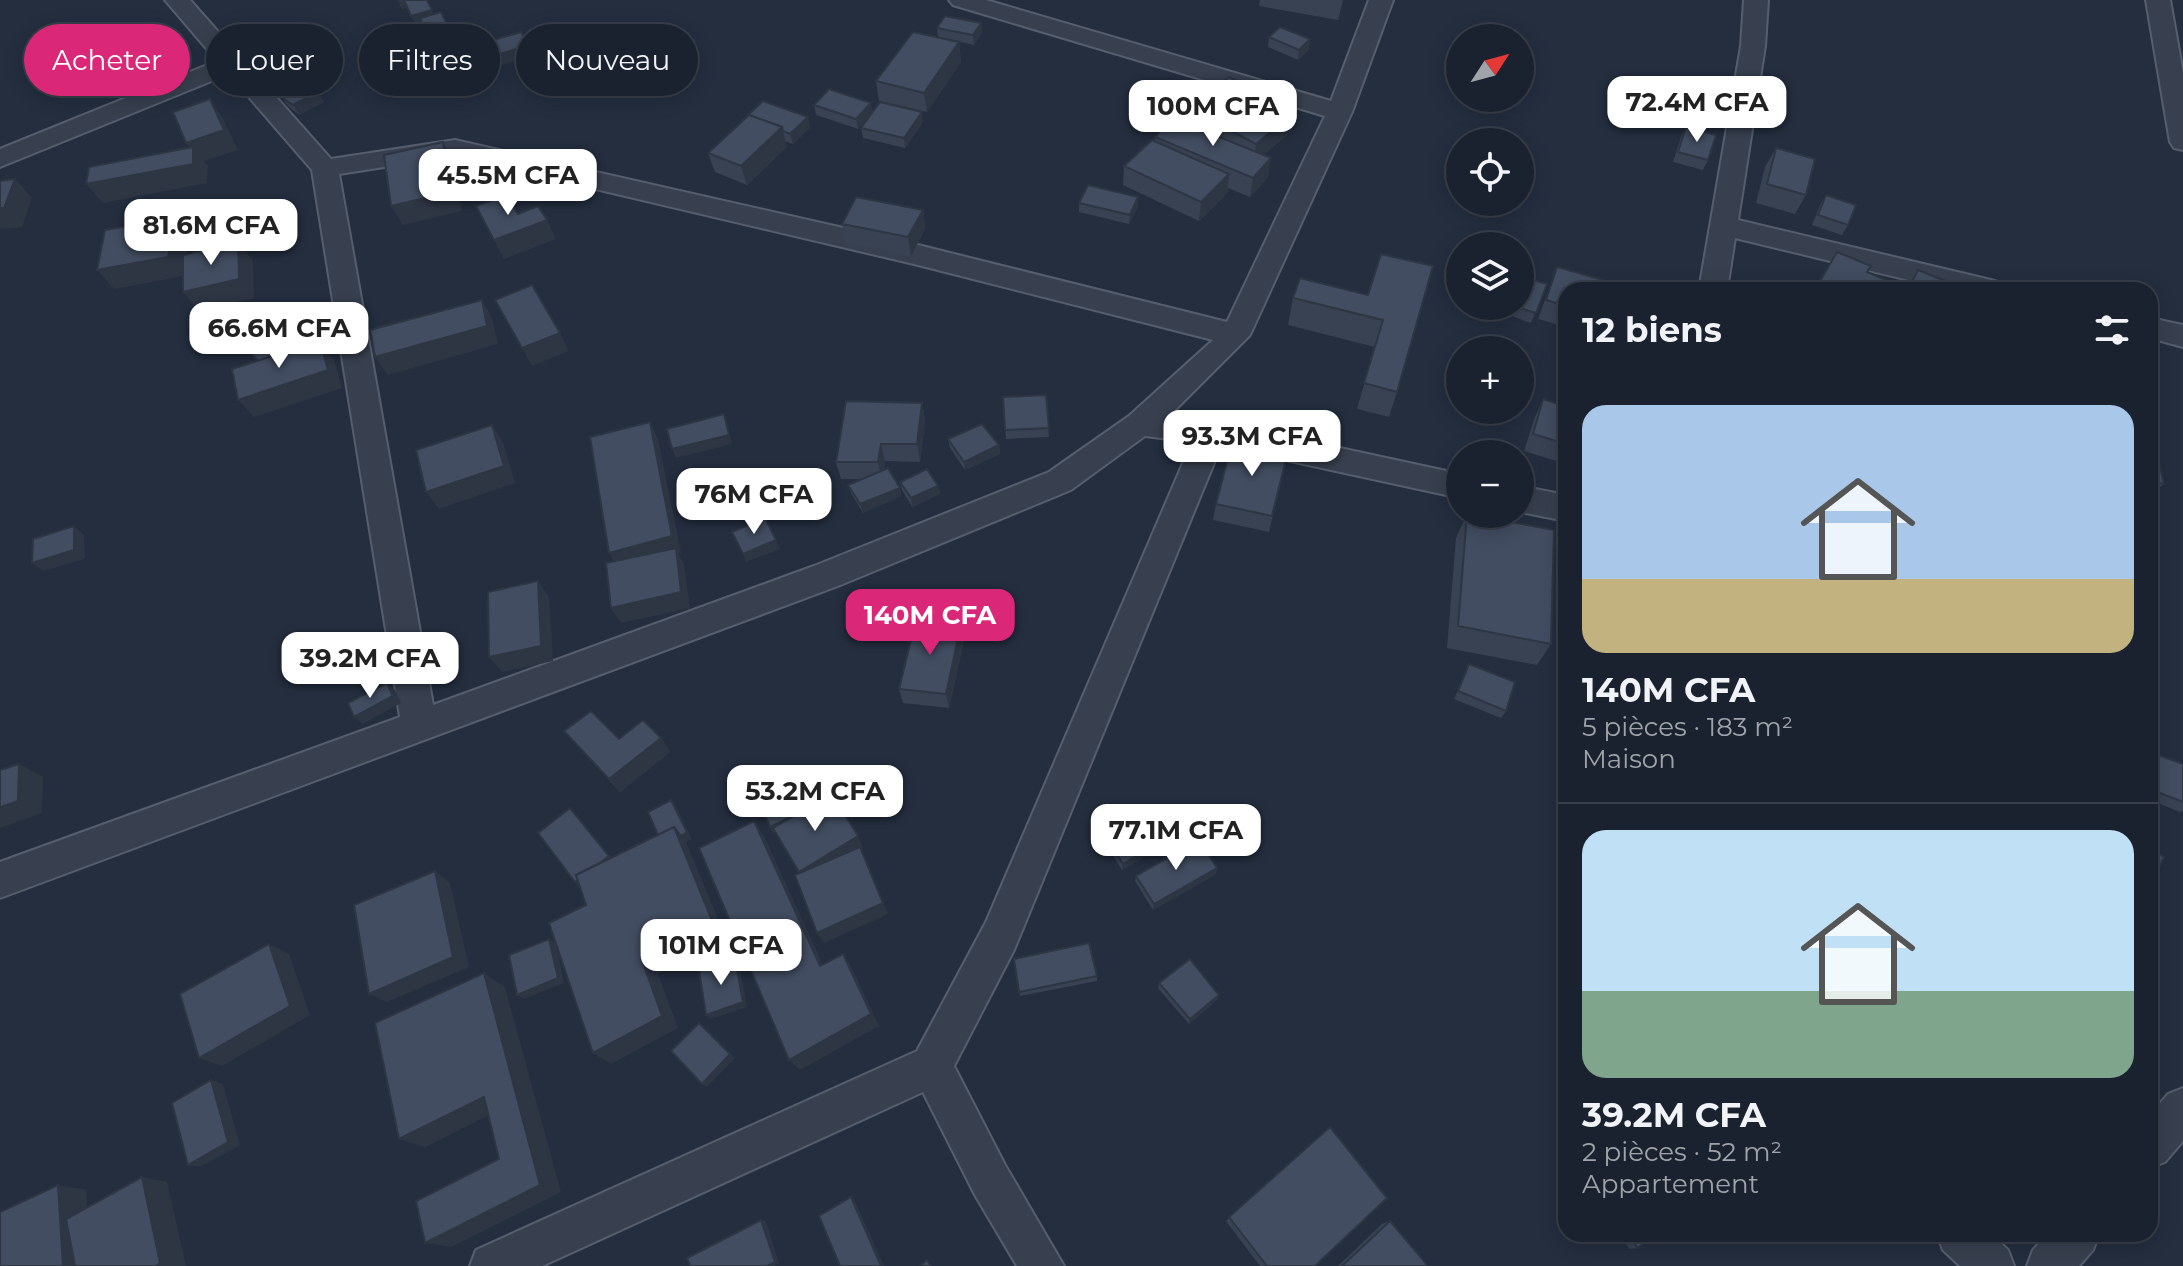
<!DOCTYPE html>
<html lang="fr">
<head>
<meta charset="utf-8">
<style>
  :root { --surface:#1b222f; --page:#242a37; --text:#f1f3f6; --muted:#a0a4aa; --line:#393f4b; --accent:#db2777 }
  body { margin:0; font-family:Montserrat,sans-serif; background:var(--page); color:var(--text); height:100vh; display:flex; flex-direction:column; font-size:30px; white-space:nowrap }
  * { box-sizing:border-box; margin:0 }
  p { font-size:26px; color:var(--muted) }
  .icon { flex:none; width:44px; height:44px; fill:none; stroke:currentColor; stroke-width:2; stroke-linecap:round; stroke-linejoin:round }
  .map { position:relative; flex:1; overflow:hidden }
  .side { position:absolute; left:1558px; top:282px; width:600px; height:960px; display:flex; flex-direction:column; background:var(--surface); border-radius:24px; box-shadow:0 4px 20px #0003,0 0 0 2px var(--line) }
  .side>* { flex:none }
  .top-card { position:absolute; left:24px; top:24px; width:760px; height:72px; display:flex; gap:16px }
  .needle { width:52px; rotate:54deg }
  .fabs { position:absolute; left:1446px; top:24px; display:grid; gap:16px }
  .fabs a { display:grid; place-items:center; width:88px; height:88px; border-radius:50%; background:var(--surface); box-shadow:0 4px 20px #0003,0 0 0 2px var(--line); font-size:40px }
  .price { position:absolute; translate:-50% -68px; padding:0 18px; border-radius:16px; background:#fff; color:#222; font-size:26px; line-height:52px; filter:drop-shadow(0 2px 4px #0008) }
  .price::after { content:''; position:absolute; left:50%; top:48px; width:24px; height:18px; margin-left:-12px; background:inherit; clip-path:polygon(0 0,100% 0,50% 100%) }
  .price.selected { background:var(--accent); color:#fff }
  ul { padding:0; list-style:none }
  li { display:grid; align-content:center; gap:16px; height:424px; padding:0 24px }
  li+li { border-top:2px solid var(--line) }
  li span { display:grid; place-items:center; height:248px; border-radius:24px; color:#555 }
  li>.icon { margin-inline-start:auto }
  span .icon { width:144px; height:144px; fill:#fffc; stroke-width:1 }
  li b { font-size:34px }
  h2 { display:flex; justify-content:space-between; align-items:center; height:96px; padding:0 24px; font-size:34px }
  .tag { padding:0 28px; border-radius:36px; background:var(--surface); box-shadow:0 4px 20px #0003,0 0 0 2px var(--line); font-size:28px; line-height:72px }
  .tag.selected { background:var(--accent); color:#fff }
  .map>svg:first-child { display:block }
  .lines { fill:none; stroke-linecap:round; stroke-linejoin:round }
  .minor-casing { stroke:#565e6d; stroke-width:4 }
  .minor { fill:#38404f; fill-rule:evenodd }
  .wall { fill:#394253 }
  .shaded-wall { fill:#2e3644 }
  .building { fill:#424d61; stroke:#2e3644; stroke-width:2 }
</style>
</head>
<body>
<div class="map">
<svg width="2183" height="1266" viewBox="0 0 2183 1266">
  <rect width="100%" height="100%" fill="#242e3f"/>
  <g class="lines">
    <g class="minor-casing">
      <g id="minor">
        <path d="M165,0H190L331,159L455,140L914,244L1227,322L1325,116L953,5L949,0H986L1331,101L1369,0H1393L1352,112L1250,335L1169,416L1211,420L1460,474V498L1221,446L1014,950L954,1066L1005,1165L1064,1266H1017L975,1195L923,1092L542,1266H470L476,1250L917,1051L986,922L1192,442L1145,436L1071,490L838,586L0,898V862L400,717L312,170L229,74L0,167V149L217,61ZM455,156L914,264L1213,340L1129,416L1049,472L814,566L433,705L339,174Z"/>
        <polygon points="1744,0 1768,0 1765,46 1738,220 1991,280 2001,283 2005,290 1950,290 1735,238 1727,290 1699,290 1741,46"/>
        <polygon points="2146,0 2170,0 2183,73 2183,150 2174,148 2170,142"/>
        <polygon points="2150,318 2183,325 2183,347 2150,338"/>
        <polygon points="1520,486 1566,495 1566,521 1520,512"/>
        <polygon points="2183,1088 2183,1141 2165,1162 2150,1168 2150,1115 2168,1094"/>
        <polygon points="1937,1234 1991,1234 2008,1250 2014,1266 1960,1266 1943,1250"/>
        <polygon points="2047,1234 2099,1234 2093,1250 2079,1266 2027,1266 2033,1250"/>
      </g>
    </g>
    <use href="#minor" class="minor"/>
  </g>
  <g class="wall">
    <polygon points="1260,0 1343,0 1338,20 1259,6"/>
    <polygon points="981,23 982,33 974,45 952,40 959,42 961,62 927,112 879,101 876,81 938,37 937,28"/>
    <polygon points="1269,37 1309,49 1298,60 1268,47"/>
    <polygon points="281,97 324,102 299,115 288,106"/>
    <polygon points="814,105 873,112 923,122 905,148 863,138 861,128 869,117 858,129 816,115"/>
    <polygon points="1188,108 1293,130 1263,155 1268,177 1250,197 1228,188 1227,193 1199,221 1123,185 1124,166 1154,141 1155,137 1187,123"/>
    <polygon points="746,118 810,127 793,144 785,141 787,147 747,185 715,172 708,153"/>
    <polygon points="1686,127 1708,160 1703,170 1673,162 1681,137"/>
    <polygon points="1776,148 1806,195 1795,214 1756,203 1765,167"/>
    <polygon points="1826,195 1848,225 1842,235 1812,225 1820,205"/>
    <polygon points="1079,203 1138,206 1129,224 1079,212"/>
    <polygon points="923,210 925,229 911,256 846,243 842,224"/>
    <polygon points="1837,252 1867,272 1905,288 1918,270 1968,290 1813,290"/>
    <polygon points="1381,254 1397,392 1389,417 1357,409 1375,347 1288,325 1293,298 1368,295"/>
    <polygon points="1557,267 1566,290 1566,327 1538,319"/>
    <polygon points="1547,284 1531,323 1504,313 1506,306 1520,306"/>
    <polygon points="1046,395 1049,437 1006,439 1003,397"/>
    <polygon points="1543,399 1566,406 1566,464 1524,451 1535,417"/>
    <polygon points="922,403 925,420 920,462 885,461 884,470 900,488 901,496 863,513 851,493 848,485 861,479 841,479 836,462"/>
    <polygon points="948,439 999,445 1000,454 965,470 950,448"/>
    <polygon points="2150,449 2164,484 2150,495"/>
    <polygon points="1288,451 1269,532 1213,520 1216,504"/>
    <polygon points="900,482 938,486 940,494 912,507 902,490"/>
    <polygon points="1467,514 1551,644 1537,665 1447,648 1456,538"/>
    <polygon points="964,640 949,708 903,703 899,689"/>
    <polygon points="1469,664 1506,711 1501,718 1454,699"/>
    <polygon points="564,731 619,739 661,738 670,752 620,792"/>
    <polygon points="2150,752 2183,764 2183,811 2180,812 2150,800"/>
    <polygon points="1106,838 1151,853 1122,870 1106,844"/>
    <polygon points="1216,874 1153,910 1135,881 1136,876"/>
    <polygon points="1014,959 1097,976 1097,981 1020,996"/>
    <polygon points="1159,983 1218,999 1189,1024 1158,988"/>
    <polygon points="1330,1127 1315,1266 1260,1266 1226,1221"/>
    <polygon points="1390,1221 1428,1266 1338,1266 1382,1224"/>
    <polygon points="1618,1234 1654,1234 1638,1248 1630,1249"/>
  </g>
  <g class="shaded-wall">
    <polygon points="397,0 426,0 402,9"/>
    <polygon points="432,10 436,20 416,26 411,16"/>
    <polygon points="981,23 982,33 974,45 973,35"/>
    <polygon points="447,24 452,34 430,40 425,30"/>
    <polygon points="1310,39 1309,49 1298,60 1299,50"/>
    <polygon points="959,42 961,62 927,112 924,93"/>
    <polygon points="529,45 533,55 489,69 484,59"/>
    <polygon points="318,92 324,102 299,115 293,105"/>
    <polygon points="210,99 223,119 238,150 204,161 208,166 207,183 103,203 86,184 193,152 186,143"/>
    <polygon points="871,103 873,113 858,129 856,119"/>
    <polygon points="1296,111 1293,130 1254,163 1256,144"/>
    <polygon points="922,112 923,122 905,148 904,138"/>
    <polygon points="808,117 810,127 793,144 790,134"/>
    <polygon points="782,127 787,147 747,185 741,166"/>
    <polygon points="443,142 453,162 462,211 403,225 391,206"/>
    <polygon points="1271,158 1268,177 1250,197 1253,178"/>
    <polygon points="1229,174 1227,193 1199,221 1201,202"/>
    <polygon points="15,179 32,198 22,227 0,229 0,208"/>
    <polygon points="1138,197 1138,206 1129,224 1130,215"/>
    <polygon points="923,210 925,229 911,256 908,237"/>
    <polygon points="175,218 190,237 184,276 114,289 97,270"/>
    <polygon points="547,220 556,239 504,259 494,240"/>
    <polygon points="238,242 253,261 254,298 199,311 183,292"/>
    <polygon points="482,300 492,318 498,344 388,375 375,357"/>
    <polygon points="560,333 569,351 532,366 522,348"/>
    <polygon points="320,341 334,360 342,388 254,417 238,400"/>
    <polygon points="922,403 925,420 920,462 917,444"/>
    <polygon points="724,414 732,444 676,458 672,449"/>
    <polygon points="650,422 658,439 681,553 678,553 684,564 690,608 621,623 611,608 618,569 609,553"/>
    <polygon points="492,425 503,442 515,483 439,509 426,492"/>
    <polygon points="881,444 885,461 882,480 878,462"/>
    <polygon points="999,445 1000,454 965,470 964,462"/>
    <polygon points="938,486 940,494 912,507 911,498"/>
    <polygon points="900,488 901,496 863,513 860,504"/>
    <polygon points="74,526 84,535 85,559 43,571 32,563"/>
    <polygon points="776,540 780,549 746,562 743,554"/>
    <polygon points="538,581 549,597 553,661 502,672 489,657"/>
    <polygon points="961,625 964,640 949,708 946,694"/>
    <polygon points="387,683 395,690 401,703 363,724 354,717"/>
    <polygon points="661,738 670,752 620,792 609,779"/>
    <polygon points="19,764 43,777 42,813 0,828 0,807"/>
    <polygon points="788,786 803,820 773,833 770,827"/>
    <polygon points="671,800 676,807 692,839 686,842 726,938 658,974 678,1028 611,1064 593,1053 642,960 674,827"/>
    <polygon points="570,808 615,862 581,888 575,882"/>
    <polygon points="754,821 765,838 830,980 820,966"/>
    <polygon points="858,836 863,848 861,849 888,914 824,943 817,933 806,883 799,872"/>
    <polygon points="1151,847 1151,853 1122,870 1123,864"/>
    <polygon points="1217,868 1216,874 1153,910 1154,904"/>
    <polygon points="435,871 450,883 469,967 387,1002 369,994"/>
    <polygon points="549,939 556,944 564,983 524,999 517,995"/>
    <polygon points="269,944 289,954 310,1015 222,1066 199,1058"/>
    <polygon points="843,954 852,968 879,1026 800,1070 789,1060"/>
    <polygon points="735,959 739,964 747,1007 711,1019 706,1015"/>
    <polygon points="484,973 505,987 561,1192 451,1247 425,1243 540,1185"/>
    <polygon points="1219,995 1218,999 1189,1024 1190,1019"/>
    <polygon points="699,1023 735,1058 707,1087 702,1084"/>
    <polygon points="211,1080 223,1084 240,1145 200,1167 188,1165"/>
    <polygon points="484,1097 506,1107 425,1147 399,1139"/>
    <polygon points="142,1177 167,1182 186,1266 156,1266"/>
    <polygon points="58,1185 86,1190 92,1266 63,1266"/>
    <polygon points="851,1197 854,1199 884,1266 881,1266"/>
    <polygon points="761,1220 766,1221 779,1263 774,1266 767,1266"/>
  </g>
  <g class="building">
    <polygon points="404,0 427,0 432,10 411,16"/>
    <polygon points="441,12 447,24 425,30 420,18"/>
    <polygon points="945,16 981,23 973,35 937,28"/>
    <polygon points="1280,27 1310,39 1299,50 1269,37"/>
    <polygon points="521,32 529,45 484,59 477,45"/>
    <polygon points="913,32 959,42 924,93 876,81"/>
    <polygon points="1229,77 1296,111 1256,144 1188,108"/>
    <polygon points="306,83 318,92 293,105 281,97"/>
    <polygon points="829,89 871,103 856,119 814,105"/>
    <polygon points="210,99 224,130 186,143 173,112"/>
    <polygon points="763,101 808,117 790,134 783,131 782,127 749,115 746,117"/>
    <polygon points="880,102 922,112 904,138 861,128"/>
    <polygon points="749,115 782,127 741,166 708,153"/>
    <polygon points="1173,118 1271,158 1253,178 1155,137"/>
    <polygon points="1686,127 1716,135 1708,160 1678,152"/>
    <polygon points="1152,140 1229,174 1201,202 1124,166"/>
    <polygon points="443,142 451,192 391,206 384,155"/>
    <polygon points="193,147 193,164 86,184 89,167"/>
    <polygon points="1776,148 1815,159 1806,195 1767,184"/>
    <polygon points="15,179 4,208 0,208 0,181"/>
    <polygon points="1088,185 1138,197 1130,215 1079,203"/>
    <polygon points="506,195 518,214 538,206 547,220 494,240 476,206"/>
    <polygon points="1826,195 1856,205 1848,225 1818,215"/>
    <polygon points="856,197 923,210 908,237 842,224"/>
    <polygon points="175,218 168,257 97,270 105,230"/>
    <polygon points="238,242 239,279 183,292 183,255"/>
    <polygon points="1837,252 1871,266 1867,272 1908,289 1918,270 1968,290 1836,290 1819,283"/>
    <polygon points="1381,254 1433,266 1397,392 1364,383 1383,320 1293,298 1300,278 1368,295"/>
    <polygon points="1557,267 1603,280 1600,290 1566,290 1566,306 1546,300"/>
    <polygon points="1520,276 1547,284 1536,313 1514,306 1520,306"/>
    <polygon points="532,285 560,333 522,348 495,300"/>
    <polygon points="482,300 487,326 375,357 370,330"/>
    <polygon points="276,335 290,350 258,361 248,350"/>
    <polygon points="320,341 328,370 238,400 232,369"/>
    <polygon points="1046,395 1049,428 1005,430 1003,397"/>
    <polygon points="1543,399 1566,406 1566,444 1533,434"/>
    <polygon points="846,401 922,403 917,444 881,444 878,462 836,462"/>
    <polygon points="724,414 729,435 672,449 667,429"/>
    <polygon points="650,422 672,536 609,553 590,437"/>
    <polygon points="982,424 999,445 964,462 948,439"/>
    <polygon points="492,425 504,466 426,492 416,450"/>
    <polygon points="1233,439 1288,451 1272,516 1216,504"/>
    <polygon points="2150,449 2156,450 2164,484 2150,481"/>
    <polygon points="888,468 900,488 860,504 848,485"/>
    <polygon points="927,469 938,486 911,498 900,482"/>
    <polygon points="1467,514 1554,530 1551,644 1458,626"/>
    <polygon points="765,518 776,540 743,554 732,532"/>
    <polygon points="74,526 74,550 32,563 33,539"/>
    <polygon points="676,548 681,592 611,608 606,563"/>
    <polygon points="538,581 541,646 489,657 488,592"/>
    <polygon points="916,619 961,625 946,694 899,689"/>
    <polygon points="1469,664 1515,682 1506,711 1458,691"/>
    <polygon points="387,683 393,696 354,717 348,703"/>
    <polygon points="591,711 619,739 643,720 661,738 609,779 564,731"/>
    <polygon points="2150,752 2183,764 2183,802 2150,789"/>
    <polygon points="19,764 18,801 0,807 0,770"/>
    <polygon points="788,786 799,813 770,827 759,800"/>
    <polygon points="832,794 858,836 799,872 773,828"/>
    <polygon points="671,800 687,832 681,836 674,827 658,835 648,812"/>
    <polygon points="570,808 609,856 600,863 576,875 578,880 575,882 538,833"/>
    <polygon points="754,821 820,966 843,954 871,1014 789,1060 699,848"/>
    <polygon points="1133,822 1151,847 1123,864 1106,838"/>
    <polygon points="674,827 713,923 642,960 662,1016 593,1053 549,923 586,905 576,875"/>
    <polygon points="1199,840 1217,868 1154,904 1136,876"/>
    <polygon points="860,847 883,903 817,933 795,875"/>
    <polygon points="2150,848 2164,857 2156,874 2150,870"/>
    <polygon points="435,871 453,957 369,994 354,905"/>
    <polygon points="549,939 558,978 517,995 509,955"/>
    <polygon points="1089,943 1097,976 1019,992 1014,959"/>
    <polygon points="269,944 290,1006 199,1058 180,994"/>
    <polygon points="735,959 743,1002 706,1015 699,970"/>
    <polygon points="1190,959 1219,995 1190,1019 1159,983"/>
    <polygon points="484,973 540,1185 425,1243 416,1201 499,1159 484,1097 399,1139 375,1023"/>
    <polygon points="699,1023 730,1054 702,1084 671,1051"/>
    <polygon points="211,1080 228,1142 188,1165 172,1103"/>
    <polygon points="1330,1127 1387,1198 1315,1266 1267,1266 1229,1217"/>
    <polygon points="142,1177 160,1263 156,1266 75,1266 66,1219"/>
    <polygon points="58,1185 63,1266 0,1266 0,1212"/>
    <polygon points="851,1197 881,1266 840,1266 819,1216"/>
    <polygon points="761,1220 775,1262 767,1266 690,1266 687,1258"/>
    <polygon points="1390,1221 1428,1266 1342,1266"/>
    <polygon points="1627,1234 1654,1234 1638,1248"/>
    <polygon points="927,1260 931,1266 920,1266"/>
  </g>
</svg>
<div class="fabs">
<a><svg class="needle" viewBox="-14 -14 28 28"><path d="M0-13l5 13h-10z" fill="#e53935"/><path d="M0 13l5-13h-10z" fill="#a0a4aa"/></svg></a>
<a><svg class="icon" aria-label="locate" viewBox="0 0 24 24"><circle cx="12" cy="12" r="6"/><path d="M12 2v4M12 18v4M2 12h4M18 12h4"/></svg></a>
<a><svg class="icon" aria-label="layers" viewBox="0 0 24 24"><path d="M12 4l9 5-9 5-9-5zM3 14l9 5 9-5"/></svg></a>
<a>+</a>
<a>−</a>
</div>
<b class="price" style="left:1697px;top:144px">72.4M CFA</b>
<b class="price" style="left:1213px;top:148px">100M CFA</b>
<b class="price" style="left:508px;top:217px">45.5M CFA</b>
<b class="price" style="left:211px;top:267px">81.6M CFA</b>
<b class="price" style="left:279px;top:370px">66.6M CFA</b>
<b class="price" style="left:1252px;top:478px">93.3M CFA</b>
<b class="price" style="left:754px;top:536px">76M CFA</b>
<b class="price selected" style="left:930px;top:657px">140M CFA</b>
<b class="price" style="left:370px;top:700px">39.2M CFA</b>
<b class="price" style="left:815px;top:833px">53.2M CFA</b>
<b class="price" style="left:1176px;top:872px">77.1M CFA</b>
<b class="price" style="left:721px;top:987px">101M CFA</b>
<div class="top-card">
<a class="tag selected">Acheter</a>
<a class="tag">Louer</a>
<a class="tag">Filtres</a>
<a class="tag">Nouveau</a>
</div>
<section class="side">
<h2>12 biens<svg class="icon" aria-label="filters" viewBox="0 0 24 24"><path d="M4 7h16M4 17h16"/><circle cx="9" cy="7" r="2"/><circle cx="15" cy="17" r="2"/></svg></h2>
<ul>
<li><span style="background:linear-gradient(#a9c7e8 70%,#c2b280 0)"><svg class="icon" aria-label="home" viewBox="0 0 24 24"><path d="M3 11l9-7 9 7M6 9v11h12V9"/></svg></span><div><b>140M CFA</b><p>5 pièces · 183 m²</p><p>Maison</p></div></li>
<li><span style="background:linear-gradient(#bfe0f5 65%,#7fa58c 0)"><svg class="icon" aria-label="home" viewBox="0 0 24 24"><path d="M3 11l9-7 9 7M6 9v11h12V9"/></svg></span><div><b>39.2M CFA</b><p>2 pièces · 52 m²</p><p>Appartement</p></div></li>
</ul>
</section>
</div>
</body>
</html>
